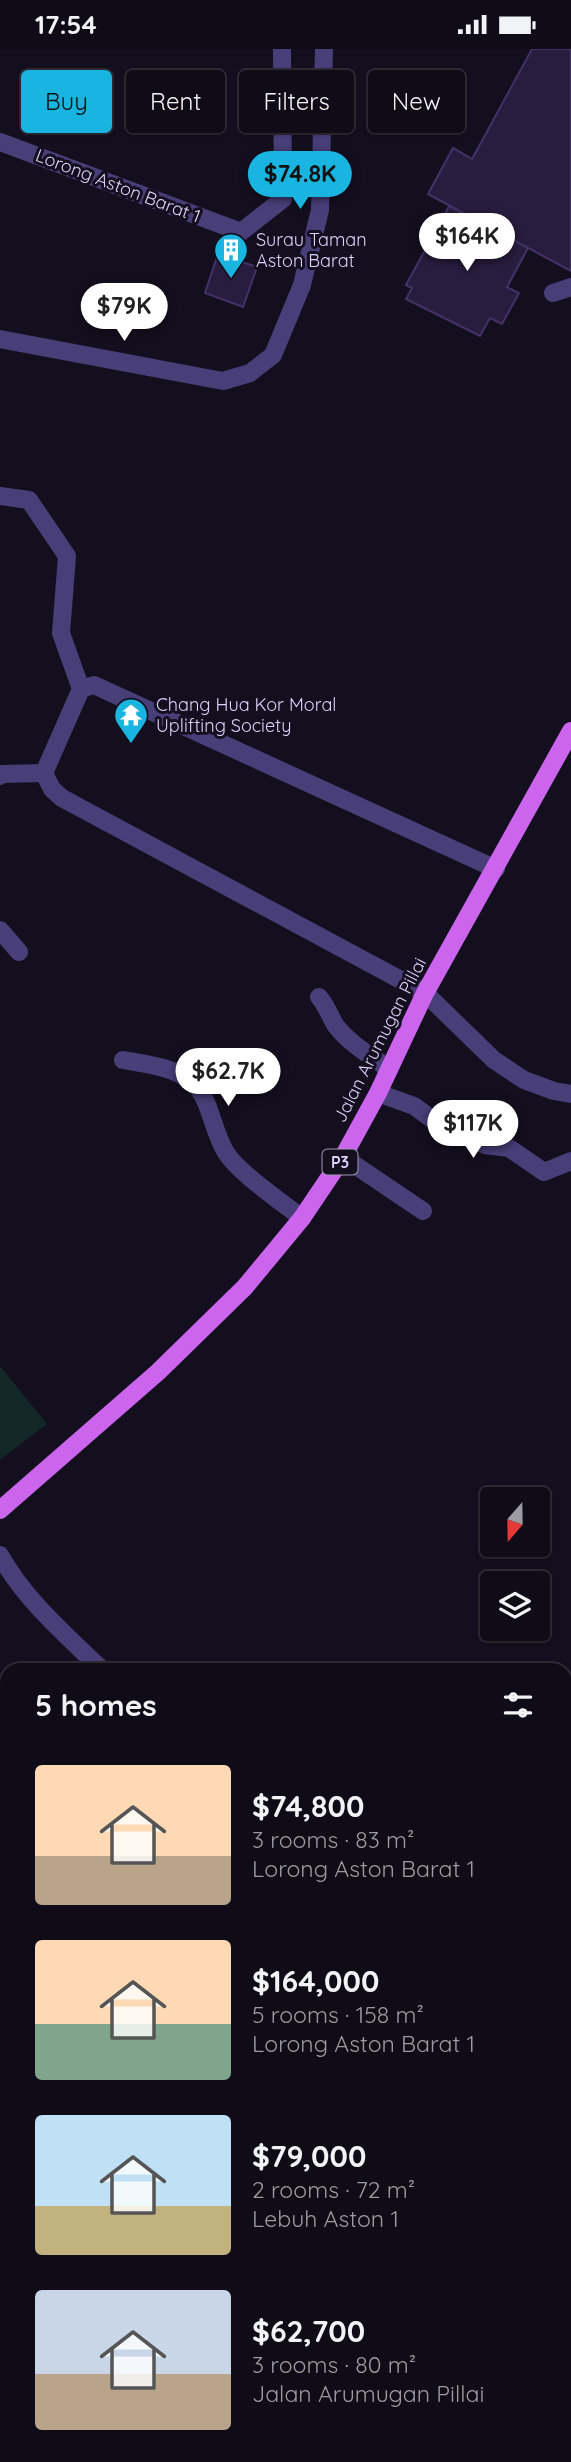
<!DOCTYPE html>
<html lang="en">
<head>
<meta charset="utf-8">
<style>
  :root { --surface:#0f0b17; --page:#181420; --text:#f1f3f6; --muted:#9b9ba1; --line:#2f2b36; --accent:#19b4df }
  body { margin:0; font-family:Quicksand,sans-serif; background:var(--page); color:var(--text); height:100vh; display:flex; flex-direction:column; font-size:26px; white-space:nowrap }
  * { box-sizing:border-box; margin:0 }
  p { font-size:23px; color:var(--muted) }
  .icon { flex:none; width:38px; height:38px; fill:none; stroke:currentColor; stroke-width:2; stroke-linecap:round; stroke-linejoin:round }
  .map { position:relative; flex:1; overflow:hidden }
  .drawer { position:absolute; left:0px; top:1614px; width:572px; height:800px; display:flex; flex-direction:column; background:var(--surface); border-radius:21px 21px 0 0; box-shadow:0 2px 5px #0004,0 0 0 2px var(--line) }
  .drawer>* { flex:none }
  .hud { position:absolute; left:21px; top:21px; width:530px; height:63px; display:flex; gap:14px }
  .needle { width:46px; rotate:200deg }
  .fabs { position:absolute; left:480px; top:1438px; display:grid; gap:14px }
  .fabs a { display:grid; place-items:center; width:70px; height:70px; border-radius:7px; background:var(--surface); box-shadow:0 2px 5px #0004,0 0 0 2px var(--line); font-size:35px }
  .price { position:absolute; translate:-50% -60px; padding:0 16px; border-radius:24px; background:#fff; color:#222; font-size:23px; line-height:46px; filter:drop-shadow(0 2px 4px #0008) }
  .price::after { content:''; position:absolute; left:50%; top:42px; width:21px; height:16px; margin-left:-10px; background:inherit; clip-path:polygon(0 0,100% 0,50% 100%) }
  .price.active { background:var(--accent); color:#111 }
  ul { padding:0; list-style:none }
  li { display:flex; align-items:center; gap:21px; height:175px; padding:0 35px }
  li span { display:grid; place-items:center; flex:none; width:196px; height:140px; border-radius:7px; color:#555 }
  li>.icon { margin-inline-start:auto }
  span .icon { width:84px; height:84px; fill:#fffc; stroke-width:1 }
  li b { font-size:30px }
  h2 { display:flex; justify-content:space-between; align-items:center; height:84px; padding:0 35px; font-size:30px }
  .tag { padding:0 24px; border-radius:7px; background:var(--surface); box-shadow:0 2px 5px #0004,0 0 0 2px var(--line); font-size:24px; line-height:63px }
  .tag.active { background:var(--accent); color:#111 }
  .status { display:flex; justify-content:space-between; align-items:center; height:49px; padding:0 35px; background:var(--surface); direction:ltr }
  .status svg { height:19px; fill:currentColor }
  .map>svg:first-child { display:block }
  .green { fill:#132728 }
  .building { fill:#281d3e; stroke:#433267; stroke-width:2 }
  .lines { fill:none; stroke-linecap:round; stroke-linejoin:round }
  .minor { stroke:#483f79; stroke-width:18 }
  .major { stroke:#cb65ee; stroke-width:18 }
  .labels { text-anchor:middle; stroke-width:6; stroke-linejoin:round; paint-order:stroke }
  .shield { fill:#140f1f; stroke:#a098b8; stroke-width:2 }
  .shield-label { font-size:16px; font-weight:bold; fill:#dcd2fa }
  .street-label { font-size:18px; fill:#dcd2fa; stroke:#140f1f }
  .poi-label { font-size:18px; fill:#dcd2fa; stroke:#140f1f; text-anchor:start }
</style>
</head>
<body>
<div class="status"><b>17:54</b><svg viewBox="0 0 49 12"><path d="M0 12V9h3v3zM5 12V6h3v6zM10 12V3h3v9zM15 12V0h3v12zM26 1h20v11H26zM47 4h2v5h-2z"/></svg></div>
<div class="map">
<svg width="571" height="2413" viewBox="0 0 571 2413">
  <rect width="100%" height="100%" fill="#140f1f"/>
  <polygon class="green" points="0,1317 47,1375 0,1411"/>
  <g class="building">
    <polygon points="532,0 571,0 571,222 428,145 453,99 472,110"/>
    <polygon points="449,157 528,199 507,238 519,244 502,275 490,269 480,287 406,250 412,239 406,236"/>
    <polygon points="218,205 257,218 243,258 205,244"/>
  </g>
  <g class="lines">
    <g class="minor">
      <polyline points="0,93 241,183 283,150 282,0"/>
      <polyline points="553,244 571,238"/>
      <polyline points="0,290 223,332 250,324 273,306 302,236 320,161 324,0"/>
      <polyline points="0,447 29,451 67,507 61,584 81,640"/>
      <polyline points="0,727 2,725 44,724"/>
      <polyline points="496,820 94,636 81,640 44,724 52,740 62,749 425,944 494,1011 524,1031 554,1042 571,1045"/>
      <polyline points="0,881 19,903"/>
      <path d="M319,948C327,957 330,968 336,977C350,995 371,1007 389,1020"/>
      <path d="M123,1011C151,1016 189,1019 203,1047C212,1064 215,1085 225,1102C236,1122 283,1154 302,1169"/>
      <polyline points="378,1044 414,1057 444,1079 485,1096 509,1099 544,1123 571,1112"/>
      <polyline points="343,1108 423,1162"/>
      <path d="M0,1506C25,1551 65,1585 101,1620"/>
      <polyline points="571,1781 568,1822 571,1829"/>
      <polyline points="0,1890 7,1889"/>
      <polyline points="565,2070 571,2064"/>
      <polyline points="565,2093 571,2100"/>
      <polyline points="0,2325 7,2333"/>
      <polyline points="75,2406 81,2413"/>
      <polyline points="340,2406 346,2413"/>
      <polyline points="170,2413 176,2406"/>
    </g>
    <polyline class="major" points="0,1461 158,1323 245,1238 302,1169 343,1108 378,1044 425,944 571,682"/>
  </g>
  <defs>
    <g id="building-pin" transform="scale(1.75)"><path d="M0 17L-7.5 6A9.5 9.5 0 1 1 7.5 6Z" fill="#19b4df" stroke="#140f1f"/><path d="M-4-6H4V6H1V3H-1V6H-4ZM-2.5-4.3h1.7v1.8h-1.7ZM.8-4.3h1.7v1.8H.8ZM-2.5-1h1.7V.8h-1.7ZM.8-1h1.7V.8H.8Z" fill="#fff"/></g>
    <g id="temple-pin" transform="scale(1.75)"><path d="M0 17L-7.5 6A9.5 9.5 0 1 1 7.5 6Z" fill="#19b4df" stroke="#140f1f"/><path d="M0-6L5-2H3V0L6.5 2.5H4V6H1.5V3h-3V6H-4V2.5H-6.5L-3 0V-2H-5Z" fill="#fff"/></g>
  </defs>
  <g fill-rule="evenodd">
    <use href="#building-pin" x="231" y="201"/>
    <use href="#temple-pin" x="131" y="666"/>
  </g>
  <g class="labels">
    <rect class="shield" x="322.5" y="1100.5" width="35" height="25" rx="5"/>
    <g class="shield-label">
      <text x="340" y="1119">P3</text>
    </g>
    <g class="street-label">
      <text transform="translate(118 137) rotate(21)" y="6">Lorong Aston Barat 1</text>
      <text transform="translate(380 991) rotate(-63)" y="6">Jalan Arumugan Pillai</text>
    </g>
    <g class="poi-label">
      <text x="256" y="197">Surau Taman<tspan x="256" dy="21">Aston Barat</tspan></text>
      <text x="156" y="662">Chang Hua Kor Moral<tspan x="156" dy="21">Uplifting Society</tspan></text>
    </g>
  </g>
</svg>
<div class="fabs">
<a><svg class="needle" viewBox="-14 -14 28 28"><path d="M0-13l5 13h-10z" fill="#e53935"/><path d="M0 13l5-13h-10z" fill="#9b9ba1"/></svg></a>
<a><svg class="icon" aria-label="layers" viewBox="0 0 24 24"><path d="M12 4l9 5-9 5-9-5zM3 14l9 5 9-5"/></svg></a>
</div>
<b class="price active" style="left:300px;top:162px">$74.8K</b>
<b class="price" style="left:467px;top:224px">$164K</b>
<b class="price" style="left:124px;top:294px">$79K</b>
<b class="price" style="left:228px;top:1059px">$62.7K</b>
<b class="price" style="left:473px;top:1111px">$117K</b>
<div class="hud">
<a class="tag active">Buy</a>
<a class="tag">Rent</a>
<a class="tag">Filters</a>
<a class="tag">New</a>
</div>
<section class="drawer">
<h2>5 homes<svg class="icon" aria-label="filters" viewBox="0 0 24 24"><path d="M4 7h16M4 17h16"/><circle cx="9" cy="7" r="2"/><circle cx="15" cy="17" r="2"/></svg></h2>
<ul>
<li><span style="background:linear-gradient(#ffd9b3 65%,#b9a48a 0)"><svg class="icon" aria-label="home" viewBox="0 0 24 24"><path d="M3 11l9-7 9 7M6 9v11h12V9"/></svg></span><div><b>$74,800</b><p>3 rooms · 83 m²</p><p>Lorong Aston Barat 1</p></div></li>
<li><span style="background:linear-gradient(#ffd9b3 60%,#7fa58c 0)"><svg class="icon" aria-label="home" viewBox="0 0 24 24"><path d="M3 11l9-7 9 7M6 9v11h12V9"/></svg></span><div><b>$164,000</b><p>5 rooms · 158 m²</p><p>Lorong Aston Barat 1</p></div></li>
<li><span style="background:linear-gradient(#bfe0f5 65%,#c2b280 0)"><svg class="icon" aria-label="home" viewBox="0 0 24 24"><path d="M3 11l9-7 9 7M6 9v11h12V9"/></svg></span><div><b>$79,000</b><p>2 rooms · 72 m²</p><p>Lebuh Aston 1</p></div></li>
<li><span style="background:linear-gradient(#c9d6e8 60%,#b9a48a 0)"><svg class="icon" aria-label="home" viewBox="0 0 24 24"><path d="M3 11l9-7 9 7M6 9v11h12V9"/></svg></span><div><b>$62,700</b><p>3 rooms · 80 m²</p><p>Jalan Arumugan Pillai</p></div></li>
</ul>
</section>
</div>
</body>
</html>
